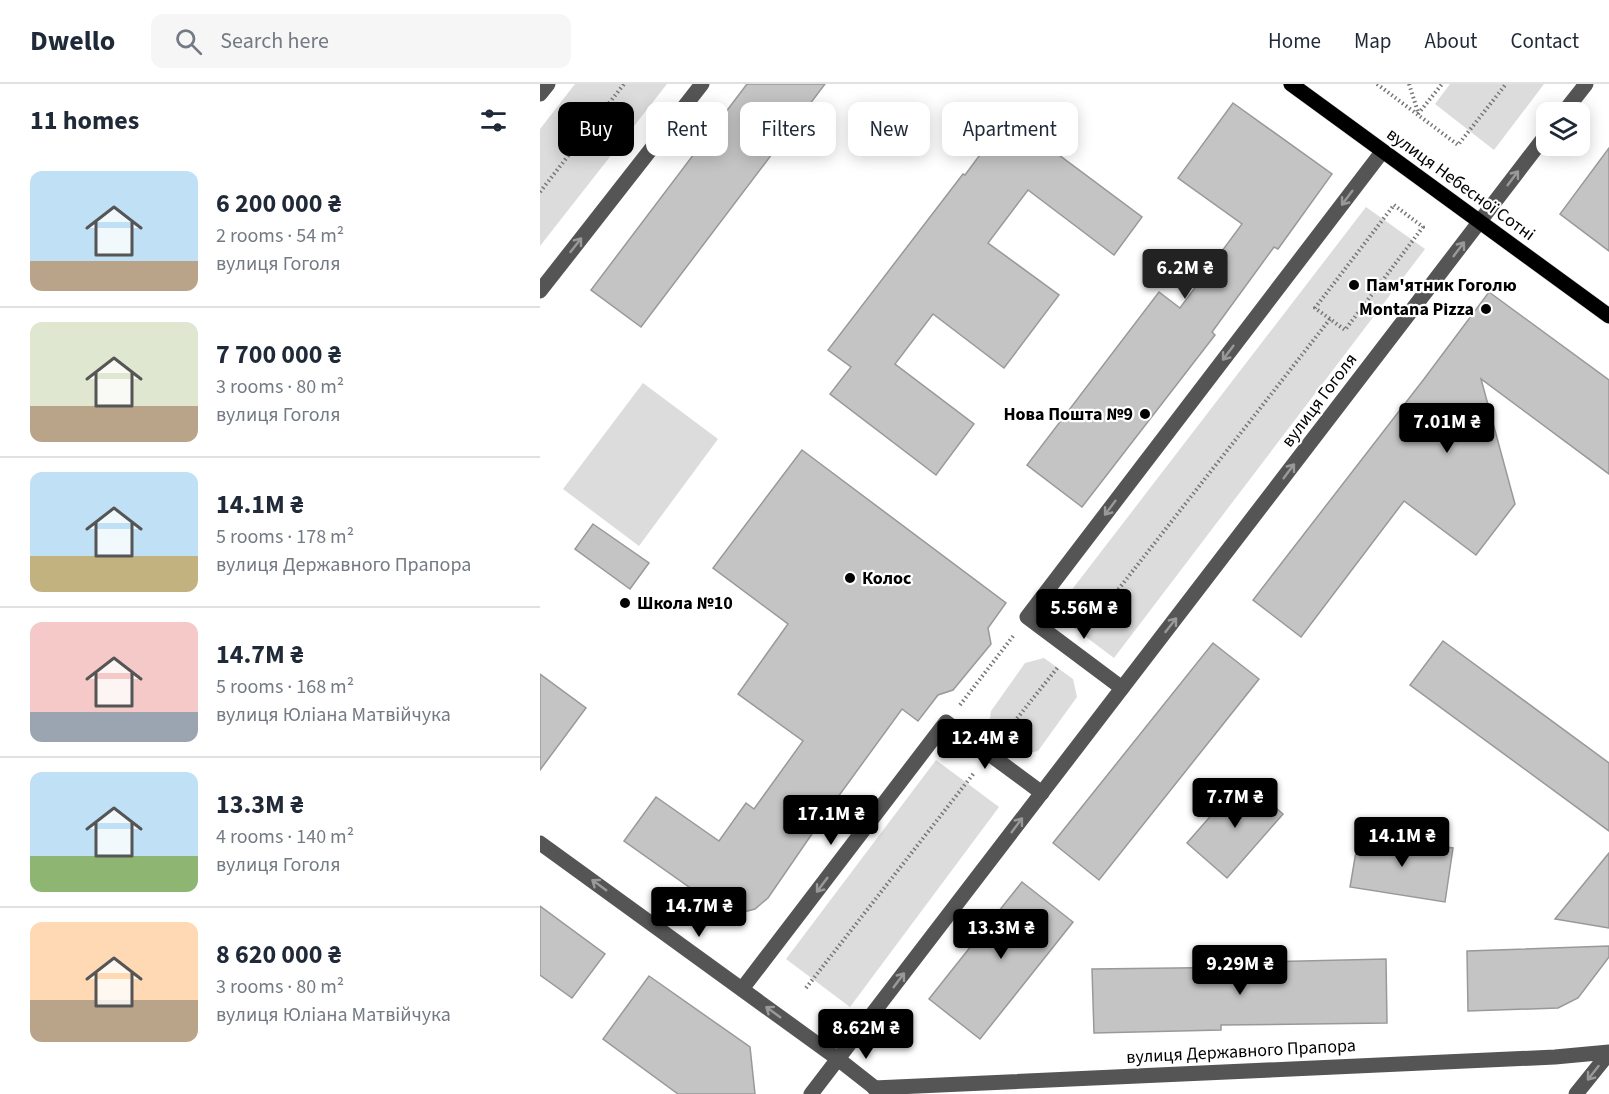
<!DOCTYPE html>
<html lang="en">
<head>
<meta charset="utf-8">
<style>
  :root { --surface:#fff; --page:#f6f6f7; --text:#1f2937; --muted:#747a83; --line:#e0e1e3; --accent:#000 }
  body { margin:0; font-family:"Source Sans 3",sans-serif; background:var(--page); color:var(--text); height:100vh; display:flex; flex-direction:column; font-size:22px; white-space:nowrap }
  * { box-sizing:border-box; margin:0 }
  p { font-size:20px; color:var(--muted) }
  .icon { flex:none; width:33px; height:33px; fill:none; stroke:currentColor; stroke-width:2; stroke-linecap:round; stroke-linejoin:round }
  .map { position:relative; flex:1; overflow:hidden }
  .details { display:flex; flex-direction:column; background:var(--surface); width:540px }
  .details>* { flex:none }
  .banner { position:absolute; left:18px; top:18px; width:570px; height:54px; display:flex; gap:12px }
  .controls { position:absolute; left:996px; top:18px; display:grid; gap:12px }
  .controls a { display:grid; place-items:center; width:54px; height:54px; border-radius:12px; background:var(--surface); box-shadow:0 3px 15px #0003; font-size:30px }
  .price { position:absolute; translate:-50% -51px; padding:0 14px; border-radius:6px; background:var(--accent); color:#fff; font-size:20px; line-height:39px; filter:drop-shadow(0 2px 3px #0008) }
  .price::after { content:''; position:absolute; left:50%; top:36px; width:18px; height:14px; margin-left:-9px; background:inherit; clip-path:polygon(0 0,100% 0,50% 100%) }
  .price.on { background:#222; color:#fff }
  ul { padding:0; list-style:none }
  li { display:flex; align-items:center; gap:18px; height:150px; padding:0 30px }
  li+li { border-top:2px solid var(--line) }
  li span { display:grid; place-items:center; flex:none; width:168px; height:120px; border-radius:12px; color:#555 }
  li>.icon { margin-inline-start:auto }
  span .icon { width:72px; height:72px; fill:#fffc; stroke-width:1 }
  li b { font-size:26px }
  h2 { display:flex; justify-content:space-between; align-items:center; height:72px; padding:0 30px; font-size:26px }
  .tag { padding:0 21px; border-radius:12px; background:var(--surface); box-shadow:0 3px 15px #0003; font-size:21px; line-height:54px }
  .tag.on { background:var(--accent); color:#fff }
  header { display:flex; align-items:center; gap:36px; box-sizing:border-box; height:84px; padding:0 30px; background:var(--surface); border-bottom:2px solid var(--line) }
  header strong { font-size:28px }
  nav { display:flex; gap:33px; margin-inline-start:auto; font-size:21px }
  .search { width:420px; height:54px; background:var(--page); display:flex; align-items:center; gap:15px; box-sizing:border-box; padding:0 21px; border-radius:12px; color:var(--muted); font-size:22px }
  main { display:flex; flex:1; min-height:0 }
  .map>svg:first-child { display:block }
  .green { fill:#dcdcdc }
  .building { fill:#c4c4c4; stroke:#999; stroke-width:1.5 }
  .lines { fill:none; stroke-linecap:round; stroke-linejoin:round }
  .major-casing { stroke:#dbdbdb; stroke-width:16 }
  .path { stroke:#777; stroke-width:4; stroke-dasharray:1.5 3; stroke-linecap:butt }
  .minor { stroke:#555; stroke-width:15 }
  .major { stroke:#000; stroke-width:15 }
  .oneway { stroke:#999 }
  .poi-dot { fill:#000; stroke:#fff; stroke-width:2 }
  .labels { text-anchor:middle; stroke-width:4.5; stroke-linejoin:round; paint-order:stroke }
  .street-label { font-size:18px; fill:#000; stroke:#fff }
  .poi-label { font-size:18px; font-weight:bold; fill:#000; stroke:#fff; text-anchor:start }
</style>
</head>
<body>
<header>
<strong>Dwello</strong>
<div class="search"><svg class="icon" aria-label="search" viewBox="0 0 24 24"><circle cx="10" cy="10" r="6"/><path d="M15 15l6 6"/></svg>Search here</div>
<nav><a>Home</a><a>Map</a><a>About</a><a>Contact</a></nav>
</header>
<main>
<section class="details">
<h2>11 homes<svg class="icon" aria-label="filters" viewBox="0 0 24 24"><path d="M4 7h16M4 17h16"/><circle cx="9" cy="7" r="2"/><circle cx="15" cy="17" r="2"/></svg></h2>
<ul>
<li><span style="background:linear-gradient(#bfe0f5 75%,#b9a48a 0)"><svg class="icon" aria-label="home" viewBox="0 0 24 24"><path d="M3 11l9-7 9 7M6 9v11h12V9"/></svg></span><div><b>6 200 000 ₴</b><p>2 rooms · 54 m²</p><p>вулиця Гоголя</p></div></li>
<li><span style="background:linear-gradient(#dfe7d0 70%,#b9a48a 0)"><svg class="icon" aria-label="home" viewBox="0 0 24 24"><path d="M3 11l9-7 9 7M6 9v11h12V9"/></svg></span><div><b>7 700 000 ₴</b><p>3 rooms · 80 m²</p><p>вулиця Гоголя</p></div></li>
<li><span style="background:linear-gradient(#bfe0f5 70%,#c2b280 0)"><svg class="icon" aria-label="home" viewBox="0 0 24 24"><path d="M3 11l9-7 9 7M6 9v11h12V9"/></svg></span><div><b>14.1M ₴</b><p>5 rooms · 178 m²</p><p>вулиця Державного Прапора</p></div></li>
<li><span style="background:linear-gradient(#f6c9c9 75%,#9aa5b1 0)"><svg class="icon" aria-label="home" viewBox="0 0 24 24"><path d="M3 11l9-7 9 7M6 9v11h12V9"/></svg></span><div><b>14.7M ₴</b><p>5 rooms · 168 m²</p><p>вулиця Юліана Матвійчука</p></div></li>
<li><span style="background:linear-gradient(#bfe0f5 70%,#8fb573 0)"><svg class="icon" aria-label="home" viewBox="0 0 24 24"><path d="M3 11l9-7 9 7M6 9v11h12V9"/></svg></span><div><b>13.3M ₴</b><p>4 rooms · 140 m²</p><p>вулиця Гоголя</p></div></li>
<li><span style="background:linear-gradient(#ffd9b3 65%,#b9a48a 0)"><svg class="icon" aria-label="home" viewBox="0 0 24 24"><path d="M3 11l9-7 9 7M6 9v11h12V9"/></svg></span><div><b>8 620 000 ₴</b><p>3 rooms · 80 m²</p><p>вулиця Юліана Матвійчука</p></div></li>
</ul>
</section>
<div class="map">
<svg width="1069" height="1010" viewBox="0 0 1069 1010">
  <rect width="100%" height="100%" fill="#fff"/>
  <g class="green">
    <polygon points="35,0 127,0 0,162 0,45"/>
    <polygon points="910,0 1004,0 954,66 895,20"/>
    <polygon points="826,123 885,165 574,574 514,529"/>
    <polygon points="103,299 178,355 99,462 23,405"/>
    <polygon points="504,574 533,595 537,613 498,667 478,671 448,648 451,627 485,579"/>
    <polygon points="396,676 459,723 310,923 246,875"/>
  </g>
  <g class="building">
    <polygon points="207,0 285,0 101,243 51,206"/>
    <polygon points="693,19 792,90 738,165 734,163 672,248 675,251 542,423 487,381 619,208 640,224 702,140 638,94"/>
    <polygon points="468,33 602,133 574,171 488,106 448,159 519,211 464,284 393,230 355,280 434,340 396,391 290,310 311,283 288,266 423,90 425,91"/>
    <polygon points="1069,64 1069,167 1020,130"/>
    <polygon points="949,208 1069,296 1069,390 941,295 975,420 936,471 864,417 761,553 713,516 884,295"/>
    <polygon points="262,366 466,519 448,544 451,560 413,606 398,611 378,637 362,625 287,728 228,814 215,825 196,830 188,828 176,822 84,757 116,713 179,757 206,719 214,725 263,657 198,610 248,540 173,484"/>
    <polygon points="53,440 109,479 90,505 35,465"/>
    <polygon points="903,557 1069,679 1069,747 870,601"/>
    <polygon points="673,559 719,595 559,796 513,759"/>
    <polygon points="0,590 46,624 0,686"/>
    <polygon points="703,695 743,730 687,794 647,759"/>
    <polygon points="819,750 913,764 905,818 810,803"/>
    <polygon points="1069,769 1069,844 1015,835"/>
    <polygon points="482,798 533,838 440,955 389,915"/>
    <polygon points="0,822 65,870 32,914 0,891"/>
    <polygon points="1069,862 1069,873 1038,914 1018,924 928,927 927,867"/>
    <polygon points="846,875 847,939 681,941 681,946 554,949 552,885 718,883 718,878"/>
    <polygon points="109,892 210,963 215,1010 138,1010 63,955"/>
  </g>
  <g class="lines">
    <g class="major-casing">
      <polyline id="major" points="751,0 1069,232"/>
    </g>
    <g class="path">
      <polyline points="837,0 918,61 966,0"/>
      <polyline points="869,0 878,28"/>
      <polyline points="878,30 902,0"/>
      <polyline points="0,108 84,0"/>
      <polygon points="854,121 883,143 805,246 775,224"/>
      <polyline points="545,548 790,235"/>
      <polyline points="420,621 474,551"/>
      <polyline points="463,652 518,583"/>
      <polyline points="266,904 434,689"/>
    </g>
    <g class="minor">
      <polyline points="0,10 8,0"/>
      <polyline points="1024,28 1046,0"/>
      <polyline points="0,207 162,0"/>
      <polyline points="582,604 487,533 842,68"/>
      <polyline points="0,759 298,975 340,1008"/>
      <polyline points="202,905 406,638 502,709"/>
      <polyline points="334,1004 1015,973 1069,968"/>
      <polyline points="271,1010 1006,51"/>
      <polyline points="1036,1010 1069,969"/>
    </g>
    <use href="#major" class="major"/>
  </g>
  <defs><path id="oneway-shaft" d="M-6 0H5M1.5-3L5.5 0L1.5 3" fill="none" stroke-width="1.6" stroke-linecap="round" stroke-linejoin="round" transform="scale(1.5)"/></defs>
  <g class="oneway">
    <use href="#oneway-shaft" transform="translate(973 94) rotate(-53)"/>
    <use href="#oneway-shaft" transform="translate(807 114) rotate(127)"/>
    <use href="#oneway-shaft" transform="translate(36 161) rotate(-52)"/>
    <use href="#oneway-shaft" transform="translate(919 165) rotate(-53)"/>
    <use href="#oneway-shaft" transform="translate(688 269) rotate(127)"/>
    <use href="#oneway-shaft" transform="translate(749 387) rotate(-53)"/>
    <use href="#oneway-shaft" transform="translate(570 424) rotate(127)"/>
    <use href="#oneway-shaft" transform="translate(631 541) rotate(-52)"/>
    <use href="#oneway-shaft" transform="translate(477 741) rotate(-53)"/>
    <use href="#oneway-shaft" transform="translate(59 801) rotate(-144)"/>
    <use href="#oneway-shaft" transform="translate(282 801) rotate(127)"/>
    <use href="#oneway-shaft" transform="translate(359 896) rotate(-53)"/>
    <use href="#oneway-shaft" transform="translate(233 928) rotate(-144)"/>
    <use href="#oneway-shaft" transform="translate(1053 989) rotate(128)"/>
  </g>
  <g class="poi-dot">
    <circle cx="814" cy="201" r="6"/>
    <circle cx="946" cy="225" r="6"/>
    <circle cx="605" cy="330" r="6"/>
    <circle cx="310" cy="494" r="6"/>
    <circle cx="85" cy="519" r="6"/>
  </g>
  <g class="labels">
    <g class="street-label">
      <text transform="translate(921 100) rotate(36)" y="6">вулиця Небесної Сотні</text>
      <text transform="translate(779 316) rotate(-53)" y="6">вулиця Гоголя</text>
      <text transform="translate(701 967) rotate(-3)" y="6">вулиця Державного Прапора</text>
    </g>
    <g class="poi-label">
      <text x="826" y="207">Пам'ятник Гоголю</text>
      <text x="934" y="231" text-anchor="end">Montana Pizza</text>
      <text x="593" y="336" text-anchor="end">Нова Пошта №9</text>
      <text x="322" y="500">Колос</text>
      <text x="97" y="525">Школа №10</text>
    </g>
  </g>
</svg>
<div class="controls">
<a><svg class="icon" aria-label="layers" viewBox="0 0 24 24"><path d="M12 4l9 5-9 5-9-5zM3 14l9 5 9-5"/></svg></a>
</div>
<b class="price on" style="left:645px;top:216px">6.2M ₴</b>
<b class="price" style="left:907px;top:370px">7.01M ₴</b>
<b class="price" style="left:544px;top:556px">5.56M ₴</b>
<b class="price" style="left:445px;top:686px">12.4M ₴</b>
<b class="price" style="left:695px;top:745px">7.7M ₴</b>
<b class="price" style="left:291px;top:762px">17.1M ₴</b>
<b class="price" style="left:862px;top:784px">14.1M ₴</b>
<b class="price" style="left:159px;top:854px">14.7M ₴</b>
<b class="price" style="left:461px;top:876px">13.3M ₴</b>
<b class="price" style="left:700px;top:912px">9.29M ₴</b>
<b class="price" style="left:326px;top:976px">8.62M ₴</b>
<div class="banner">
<a class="tag on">Buy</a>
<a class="tag">Rent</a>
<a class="tag">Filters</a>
<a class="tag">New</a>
<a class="tag">Apartment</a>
</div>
</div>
</main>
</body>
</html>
